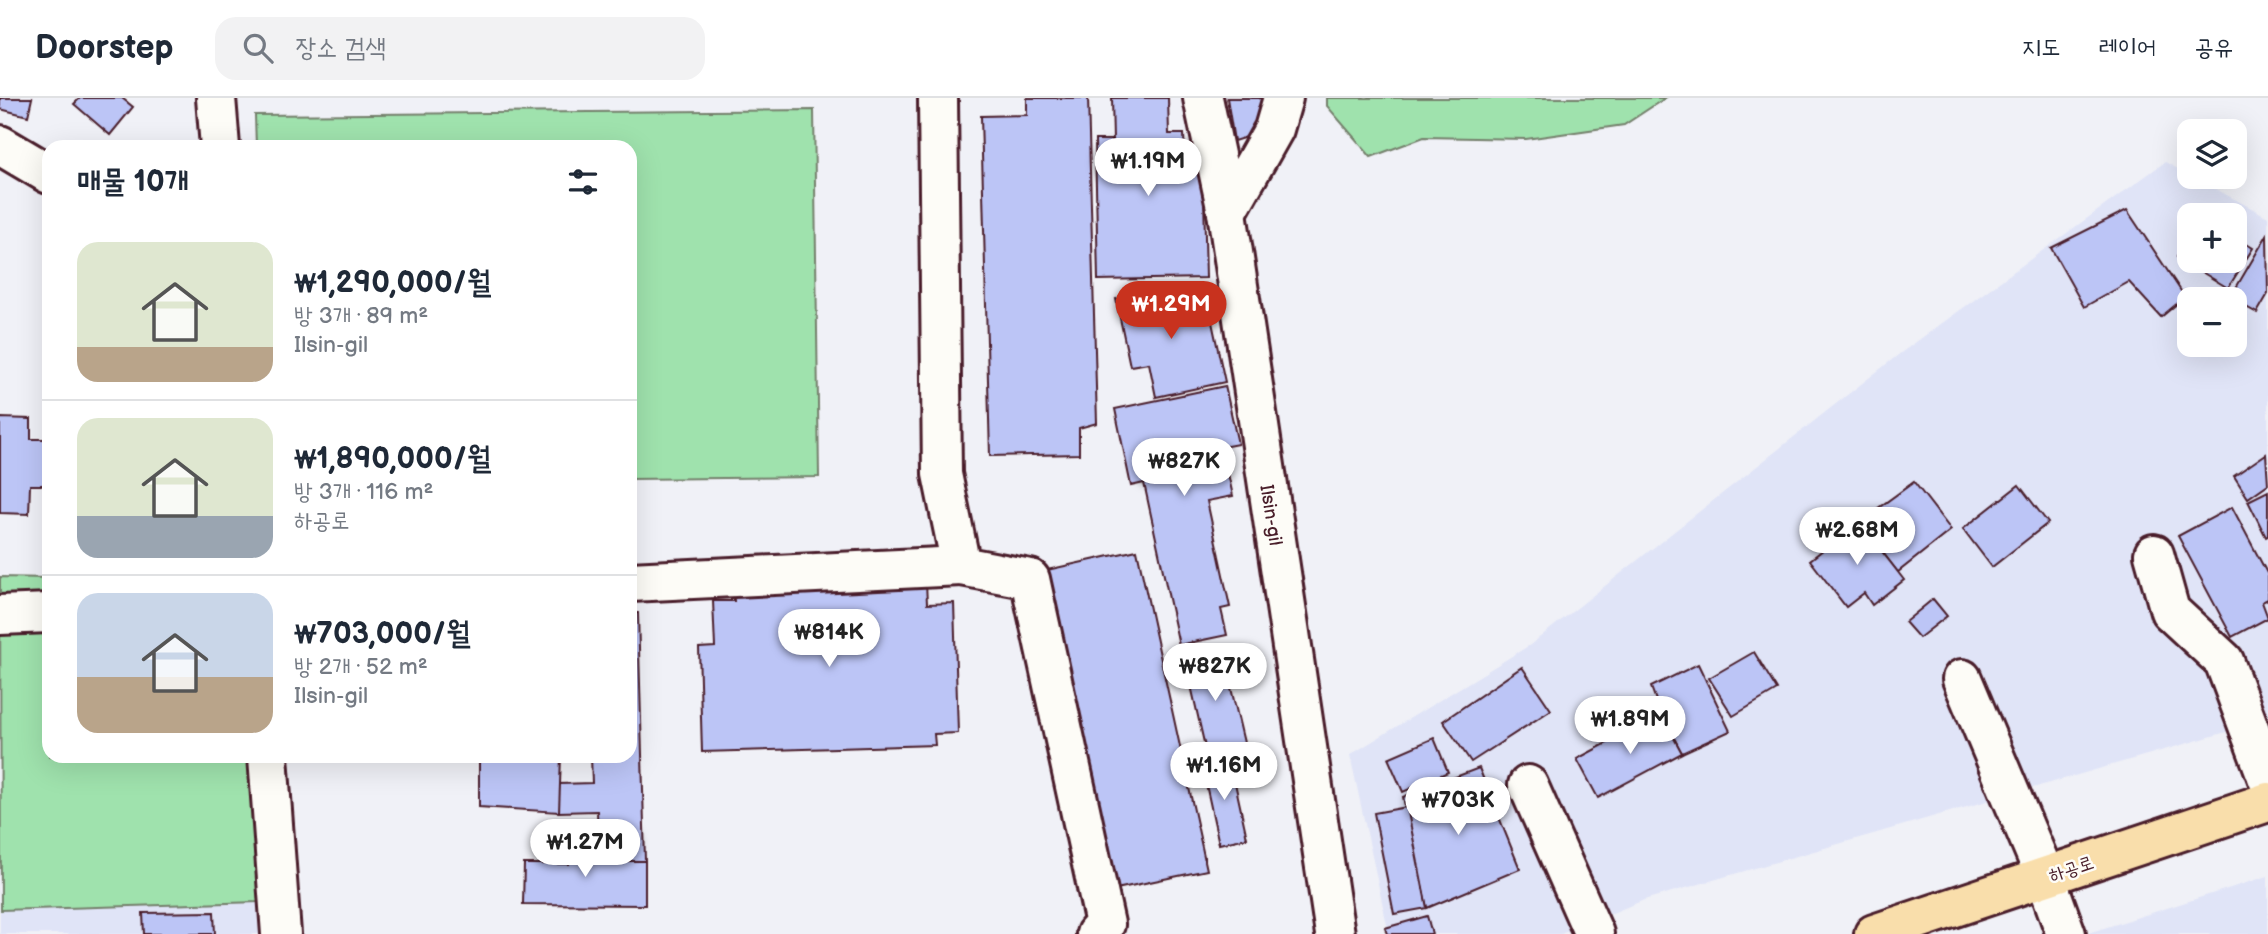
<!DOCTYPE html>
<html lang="ko">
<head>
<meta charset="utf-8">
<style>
  :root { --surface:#fff; --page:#f2f2f3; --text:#1f2937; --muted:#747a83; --line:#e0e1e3; --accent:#c8321e }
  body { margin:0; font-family:"Balsamiq Sans","Poor Story",sans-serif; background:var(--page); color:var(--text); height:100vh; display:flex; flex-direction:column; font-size:26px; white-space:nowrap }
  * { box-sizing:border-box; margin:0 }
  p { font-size:23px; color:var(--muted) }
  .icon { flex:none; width:38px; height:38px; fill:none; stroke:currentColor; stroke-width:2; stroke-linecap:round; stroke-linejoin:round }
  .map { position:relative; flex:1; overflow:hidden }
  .drawer { position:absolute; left:42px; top:42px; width:595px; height:623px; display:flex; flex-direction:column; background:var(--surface); border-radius:21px; box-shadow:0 7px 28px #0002 }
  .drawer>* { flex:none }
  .buttons { position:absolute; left:2177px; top:21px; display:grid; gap:14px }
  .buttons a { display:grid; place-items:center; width:70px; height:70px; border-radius:14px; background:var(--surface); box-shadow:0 7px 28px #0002; font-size:35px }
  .price { position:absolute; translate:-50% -60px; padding:0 16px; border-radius:24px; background:#fff; color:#222; font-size:23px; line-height:46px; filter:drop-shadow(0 2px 4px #0008) }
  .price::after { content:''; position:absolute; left:50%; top:42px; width:21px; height:16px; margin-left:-10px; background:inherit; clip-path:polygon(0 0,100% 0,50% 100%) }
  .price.on { background:var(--accent); color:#fff }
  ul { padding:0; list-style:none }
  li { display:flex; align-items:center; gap:21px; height:175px; padding:0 35px }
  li+li { border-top:2px solid var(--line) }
  li span { display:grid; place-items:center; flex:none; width:196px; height:140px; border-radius:21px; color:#555 }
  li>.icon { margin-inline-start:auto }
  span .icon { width:84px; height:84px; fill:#fffc; stroke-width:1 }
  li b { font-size:30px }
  h2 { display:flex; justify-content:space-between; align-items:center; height:84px; padding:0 35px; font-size:30px }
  header { display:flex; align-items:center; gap:42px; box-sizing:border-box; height:98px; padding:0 35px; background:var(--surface); border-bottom:2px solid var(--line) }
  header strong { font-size:33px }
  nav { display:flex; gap:38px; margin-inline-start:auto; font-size:24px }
  .search { width:490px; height:63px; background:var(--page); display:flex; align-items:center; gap:18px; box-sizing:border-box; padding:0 24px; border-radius:21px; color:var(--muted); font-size:26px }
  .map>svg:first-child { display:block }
  .built { fill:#e0e4f7; fill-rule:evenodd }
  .green { fill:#9fe2ad; stroke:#74806c; stroke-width:2 }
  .building { fill:#bcc5f6; stroke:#4a1f2b; stroke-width:2 }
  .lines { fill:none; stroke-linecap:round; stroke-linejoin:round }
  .minor-casing { stroke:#4a1f2b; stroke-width:44 }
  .major-casing { stroke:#4a1f2b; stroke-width:44 }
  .minor { stroke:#fdfcf7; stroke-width:38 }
  .major { stroke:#f9deab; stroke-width:38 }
  .labels { text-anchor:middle; stroke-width:5; stroke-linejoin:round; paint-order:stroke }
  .street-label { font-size:19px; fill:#4a1f2b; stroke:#fdfcf7 }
</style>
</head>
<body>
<header>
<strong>Doorstep</strong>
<div class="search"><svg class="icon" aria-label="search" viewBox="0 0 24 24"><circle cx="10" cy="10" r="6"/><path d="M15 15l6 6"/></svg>장소 검색</div>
<nav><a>지도</a><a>레이어</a><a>공유</a></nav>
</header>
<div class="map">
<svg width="2268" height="836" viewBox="0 0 2268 836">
  <rect width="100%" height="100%" fill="#f0f1f7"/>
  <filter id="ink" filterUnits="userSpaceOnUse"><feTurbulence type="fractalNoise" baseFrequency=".0143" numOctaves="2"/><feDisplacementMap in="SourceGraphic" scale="14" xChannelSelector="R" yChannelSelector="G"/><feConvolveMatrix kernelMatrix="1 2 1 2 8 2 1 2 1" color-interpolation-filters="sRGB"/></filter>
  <g filter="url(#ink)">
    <g class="built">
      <path d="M2165,64L2268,119V622L1644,802L1561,836H1389L1350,657L1530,547L1898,257ZM2189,117H2235V163H2189ZM2189,201H2235V247H2189Z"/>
      <polygon points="2268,778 2268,836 2085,836"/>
      <polygon points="259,804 261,836 0,836 0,805 2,812"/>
    </g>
    <g class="green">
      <polygon points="1327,0 1665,0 1624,27 1526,41 1424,39 1371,59 1327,8"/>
      <polygon points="814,12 819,379 630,381 630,49 256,49 255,17"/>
      <polygon points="0,479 49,480 49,658 249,658 259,804 1,812"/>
    </g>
    <g class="building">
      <polygon points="0,0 32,0 28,18 0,11"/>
      <polygon points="80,0 122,0 133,9 110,37 74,6"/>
      <polygon points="1027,0 1088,0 1097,325 1079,330 1079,356 990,358 981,18 1027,17"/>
      <polygon points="1112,0 1168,0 1169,36 1184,36 1185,60 1203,59 1206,180 1098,182 1095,42 1113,42"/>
      <polygon points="1227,0 1262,0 1256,36 1234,43"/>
      <polygon points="2127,112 2185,199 2161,219 2129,184 2084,209 2051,150"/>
      <polygon points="2267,137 2268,196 2257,215 2230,200"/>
      <polygon points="2189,138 2189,163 2235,163 2235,139 2253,150 2228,190 2177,159"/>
      <polygon points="1175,189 1179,206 1207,201 1225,284 1156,299 1149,265 1130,268 1116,201"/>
      <polygon points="1225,288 1238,346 1222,349 1233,398 1207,403 1230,509 1221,511 1227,537 1179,547 1144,385 1131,388 1115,311"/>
      <polygon points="0,320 31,321 31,341 46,341 45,387 30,387 29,416 0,415"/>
      <polygon points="2266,356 2268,386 2248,400 2234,378"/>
      <polygon points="1914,384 1951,432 1898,474 1859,424"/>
      <polygon points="2019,387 2048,425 1992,469 1963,431"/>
      <polygon points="2268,393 2268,438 2266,439 2248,403"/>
      <polygon points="2232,409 2268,477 2268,501 2262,504 2268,520 2232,539 2178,438"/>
      <polygon points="1859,424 1904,482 1872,507 1864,495 1846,509 1810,462"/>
      <polygon points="1137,452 1207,772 1116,791 1047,472"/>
      <polygon points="926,484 927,506 954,505 958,635 934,636 935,647 702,654 699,550 715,549 713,503 734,503 733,490"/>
      <polygon points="1933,501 1947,518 1919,540 1905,524"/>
      <polygon points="630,515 638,515 645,763 599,763 597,713 559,714 559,686 592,685 591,658 630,658"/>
      <polygon points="1222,552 1245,649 1207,658 1185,561"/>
      <polygon points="1754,554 1777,592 1733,618 1709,580"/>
      <polygon points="1698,566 1730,633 1682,655 1661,616 1651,589"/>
      <polygon points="1522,569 1551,612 1471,664 1443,623"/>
      <polygon points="1661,616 1682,655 1598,700 1577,661"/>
      <polygon points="1434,640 1448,674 1403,694 1388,660"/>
      <polygon points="479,658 561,658 559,714 479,709"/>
      <polygon points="1230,662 1247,740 1219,746 1202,668"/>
      <polygon points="1479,670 1520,771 1427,810 1403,699"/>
      <polygon points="1407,709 1427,810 1394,816 1374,715"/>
      <polygon points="569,740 599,740 599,763 645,763 645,807 523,806 524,766 569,766"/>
      <polygon points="214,814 215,836 144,836 143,815"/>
      <polygon points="1427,818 1432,836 1387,836 1385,830"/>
    </g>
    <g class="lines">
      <g class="minor-casing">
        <g id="minor">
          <polyline points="216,0 220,49"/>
          <polyline points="938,0 942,376 961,468 1030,481 1105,826 1096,836"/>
          <polyline points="1203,0 1227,114 1335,836"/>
          <polyline points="0,47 49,76"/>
          <polyline points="1227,114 1274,31 1283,0"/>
          <polyline points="2154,456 2170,513 2224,563 2268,681"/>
          <polyline points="630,484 961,468"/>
          <polyline points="0,517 49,515"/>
          <polyline points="1962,581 2045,778 2066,836"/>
          <polyline points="268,658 281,836"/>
          <polyline points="1528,687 1594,836"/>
        </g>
      </g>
      <g class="major-casing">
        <polyline id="major" points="1874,836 2268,704"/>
      </g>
      <use href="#minor" class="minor"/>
      <use href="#major" class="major"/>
    </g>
  </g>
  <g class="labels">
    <g class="street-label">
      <text transform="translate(1272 417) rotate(81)" y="7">Ilsin-gil</text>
      <text transform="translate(2071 770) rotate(-19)" y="7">하공로</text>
    </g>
  </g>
</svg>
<div class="buttons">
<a><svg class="icon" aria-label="layers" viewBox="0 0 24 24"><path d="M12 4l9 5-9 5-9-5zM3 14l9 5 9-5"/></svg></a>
<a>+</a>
<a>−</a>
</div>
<b class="price" style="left:1148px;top:100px">₩1.19M</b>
<b class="price on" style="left:1171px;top:243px">₩1.29M</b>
<b class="price" style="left:1184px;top:400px">₩827K</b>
<b class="price" style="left:1857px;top:469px">₩2.68M</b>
<b class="price" style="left:829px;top:571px">₩814K</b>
<b class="price" style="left:1215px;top:605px">₩827K</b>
<b class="price" style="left:1630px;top:658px">₩1.89M</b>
<b class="price" style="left:1224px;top:704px">₩1.16M</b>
<b class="price" style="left:1458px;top:739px">₩703K</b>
<b class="price" style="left:585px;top:781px">₩1.27M</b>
<section class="drawer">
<h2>매물 10개<svg class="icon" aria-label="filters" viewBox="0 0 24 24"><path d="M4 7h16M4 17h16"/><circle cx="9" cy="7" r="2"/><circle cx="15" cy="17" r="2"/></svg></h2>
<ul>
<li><span style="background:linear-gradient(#dfe7d0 75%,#b9a48a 0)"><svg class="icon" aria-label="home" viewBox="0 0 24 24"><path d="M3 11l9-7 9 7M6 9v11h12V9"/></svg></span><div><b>₩1,290,000/월</b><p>방 3개 · 89 m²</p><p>Ilsin-gil</p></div></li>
<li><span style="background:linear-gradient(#dfe7d0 70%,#9aa5b1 0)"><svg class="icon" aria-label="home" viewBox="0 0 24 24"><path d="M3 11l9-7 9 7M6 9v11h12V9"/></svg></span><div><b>₩1,890,000/월</b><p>방 3개 · 116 m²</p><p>하공로</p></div></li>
<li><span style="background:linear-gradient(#c9d6e8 60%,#b9a48a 0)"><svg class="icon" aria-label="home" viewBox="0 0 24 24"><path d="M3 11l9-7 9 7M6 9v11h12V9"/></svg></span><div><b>₩703,000/월</b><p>방 2개 · 52 m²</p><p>Ilsin-gil</p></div></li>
</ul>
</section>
</div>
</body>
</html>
